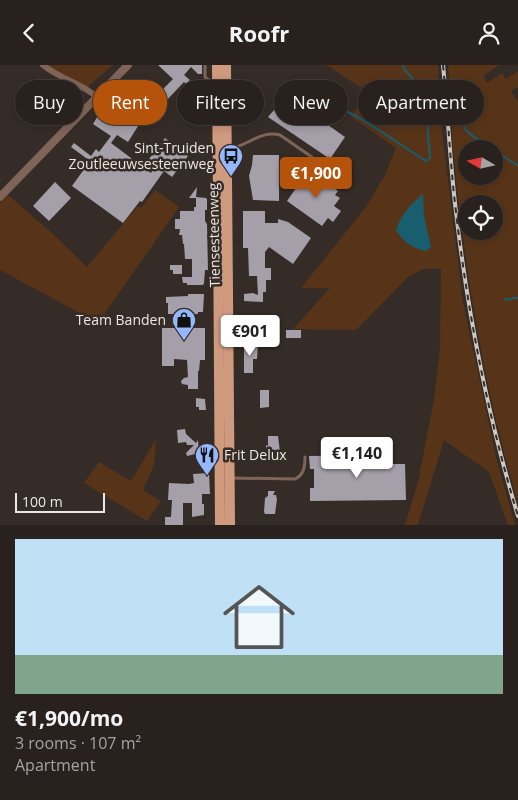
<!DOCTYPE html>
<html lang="en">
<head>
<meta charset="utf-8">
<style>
  :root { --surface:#28211d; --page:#342e2a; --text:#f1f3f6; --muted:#a5a3a4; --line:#443e3b; --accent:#b45309 }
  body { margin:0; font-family:"Open Sans",sans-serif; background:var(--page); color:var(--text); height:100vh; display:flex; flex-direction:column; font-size:19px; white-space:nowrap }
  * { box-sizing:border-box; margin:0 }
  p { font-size:16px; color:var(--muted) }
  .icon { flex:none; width:28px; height:28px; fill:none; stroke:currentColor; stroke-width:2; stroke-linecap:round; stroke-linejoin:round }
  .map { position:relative; height:460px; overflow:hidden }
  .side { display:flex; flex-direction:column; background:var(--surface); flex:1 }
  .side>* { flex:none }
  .guide { position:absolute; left:15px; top:15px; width:489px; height:45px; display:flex; gap:10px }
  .needle { width:32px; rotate:279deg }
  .controls { position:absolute; left:458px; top:75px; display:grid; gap:10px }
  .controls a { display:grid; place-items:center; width:45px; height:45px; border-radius:50%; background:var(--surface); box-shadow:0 2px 8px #0003,0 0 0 1px var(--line); font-size:25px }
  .scale { position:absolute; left:15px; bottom:12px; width:90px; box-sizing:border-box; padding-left:5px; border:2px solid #ece7e3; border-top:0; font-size:14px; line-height:18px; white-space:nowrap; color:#ece7e3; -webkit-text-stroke:4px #352c27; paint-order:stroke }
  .price { position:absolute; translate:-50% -42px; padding:0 11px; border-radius:5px; background:#fff; color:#222; font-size:16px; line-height:32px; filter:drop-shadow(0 1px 2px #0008) }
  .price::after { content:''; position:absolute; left:50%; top:30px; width:15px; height:11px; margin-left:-8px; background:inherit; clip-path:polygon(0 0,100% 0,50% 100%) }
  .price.current { background:var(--accent); color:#fff }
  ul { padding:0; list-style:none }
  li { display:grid; align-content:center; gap:10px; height:265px; padding:0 15px }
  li+li { border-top:1px solid var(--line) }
  li span { display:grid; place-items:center; height:155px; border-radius:0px; color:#555 }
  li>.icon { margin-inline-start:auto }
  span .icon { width:90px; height:90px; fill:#fffc; stroke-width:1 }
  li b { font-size:21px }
  .pill { padding:0 18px; border-radius:22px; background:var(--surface); box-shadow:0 2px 8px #0003,0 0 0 1px var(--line); font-size:18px; line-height:45px }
  .pill.current { background:var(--accent); color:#fff }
  header { display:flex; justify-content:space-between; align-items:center; height:65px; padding:0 15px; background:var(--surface); font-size:22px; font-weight:700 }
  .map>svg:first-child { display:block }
  .green { fill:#573418; fill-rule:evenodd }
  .water { fill:#185e6e }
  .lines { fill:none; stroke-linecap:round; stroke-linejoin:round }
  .stream { stroke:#185e6e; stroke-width:2 }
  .building { fill:#a49fa9 }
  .service { stroke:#7f6558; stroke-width:3 }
  .minor { stroke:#7f6558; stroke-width:6 }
  .tertiary { stroke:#7f6558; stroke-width:8 }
  .primary { stroke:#d09a7f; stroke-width:10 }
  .rail-casing { stroke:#cdc8c3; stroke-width:4 }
  .rail { stroke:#352c27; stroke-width:2; stroke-dasharray:5.5; stroke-linecap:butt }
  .labels { text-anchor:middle; stroke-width:5; stroke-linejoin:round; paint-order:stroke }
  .poi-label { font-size:14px; fill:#ece7e3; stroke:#352c27; text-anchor:end }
  .street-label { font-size:14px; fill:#ece7e3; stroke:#352c27 }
</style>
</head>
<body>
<header><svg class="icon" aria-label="back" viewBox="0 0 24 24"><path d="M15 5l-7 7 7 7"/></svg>Roofr<svg class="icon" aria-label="person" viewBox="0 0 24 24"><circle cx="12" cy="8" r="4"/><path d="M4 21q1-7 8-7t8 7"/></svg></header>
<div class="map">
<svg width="518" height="460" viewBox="0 0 518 460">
  <rect width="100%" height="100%" fill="#352c27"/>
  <g class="green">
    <polygon points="46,0 113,0 87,22"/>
    <polygon points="326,0 438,0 443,74 463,238 497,396 515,460 508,460 489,407 444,375 418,460 405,460 418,417 434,335 440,282 441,204 423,204 408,212 356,265 293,264 330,223 301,223 366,142 386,108 396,83 351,52 367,26"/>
    <path d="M448,0H499L483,11L487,18L502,8L506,14L518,6V22L511,26L518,37V438C484,323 464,203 453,83C451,56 451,28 448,0ZM466,84H494V111H466ZM466,139H494V166H466Z"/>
    <polygon points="155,125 179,142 105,248 113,255 108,263 0,205 0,138 8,130 53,169 87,202 138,141 141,143"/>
    <polygon points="156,374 154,400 143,425 161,436 147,456 84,418 99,397 131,416"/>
  </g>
  <path class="water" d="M423,129L424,151L431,182L426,186C412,183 403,177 396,165C401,150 411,139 423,129Z"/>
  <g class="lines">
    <g class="stream">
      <polyline points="403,0 405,5 413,14 420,30 429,33 435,33"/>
      <polyline points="299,31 319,42 337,45"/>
      <path d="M454,31L460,30C467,40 458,55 466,65C472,72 484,78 492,84"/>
      <path d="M348,47C376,61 400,80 426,96L430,93L426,45L429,33"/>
      <polyline points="494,85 518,101"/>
      <polyline points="505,234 507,235 513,233 518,233"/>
    </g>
  </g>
  <g class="building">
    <polygon points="158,0 202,0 202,9 198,9 191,2 184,10 190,15 186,19 184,17 165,37 161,33 164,31 160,27 173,14"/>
    <polygon points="252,25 256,25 257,42 254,42 254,50 246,50 245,37 247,35 252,35"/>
    <polygon points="301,41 345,72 330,94 268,52 274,45 276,47 280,46 285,50 288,46 295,50"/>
    <polygon points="109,42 123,52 129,51 140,58 128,77 117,70 111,78 151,108 156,100 149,94 165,73 188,91 172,112 164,106 142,137 140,136 123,158 72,121 90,96 71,82 74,78 91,91 96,84 99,87 111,71 93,59 102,44"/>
    <polygon points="253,90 279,90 279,136 253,135 249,111 252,100"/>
    <polygon points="308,106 338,126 335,130 340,133 334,141 341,146 333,157 328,153 322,161 287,136"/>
    <polygon points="55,117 71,133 49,156 33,141"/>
    <polygon points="197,122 196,132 206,133 207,134 207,145 205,145 205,156 207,159 208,205 205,205 204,218 203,220 187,220 187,218 183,218 182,212 192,212 192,194 185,194 184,179 183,179 182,170 179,170 180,164 175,164 175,154 180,154 180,146 194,146 194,142 196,142 196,133 189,133"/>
    <polygon points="243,146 265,146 265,158 278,158 278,154 288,157 311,173 293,199 269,182 265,187 265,203 271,203 271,215 266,215 266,227 263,227 263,237 244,236 244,229 253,228 258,230 257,211 249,211 248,183 243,183"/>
    <polygon points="170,200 182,200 182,209 173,209 173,205 170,205"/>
    <polygon points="188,229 204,229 203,247 198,247 198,249 168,249 168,238 166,238 166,232 188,231"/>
    <polygon points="258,252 258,261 244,261 244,253"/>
    <polygon points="162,263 205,263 205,295 200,295 199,306 198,306 198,324 188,324 188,320 182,319 181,316 184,313 188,312 187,295 174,294 174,301 162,301"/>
    <rect x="286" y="265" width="15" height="8"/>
    <rect x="260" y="271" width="11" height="7"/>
    <polygon points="247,278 258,278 257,294 253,294 253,308 244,308 244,280 247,280"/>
    <polygon points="260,325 269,325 269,342 260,343"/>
    <polygon points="196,333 205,334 206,345 199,345 199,342 196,342"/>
    <polygon points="185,364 186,369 196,378 198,375 199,388 187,391 186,388 194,380 187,380 186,377 178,378 177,365"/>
    <polygon points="268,371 278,371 280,387 277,389 277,394 272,394 271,389 268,389 268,385 266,384 266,380 268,381"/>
    <polygon points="391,390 392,399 405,399 406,435 310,436 310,423 314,423 314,404 310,404 309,391"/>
    <polygon points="209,408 210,429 202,429 202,439 204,439 204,450 192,452 192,438 183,438 183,460 165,460 165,452 171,452 172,435 168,435 169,418 189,419 194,418 193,409"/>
    <polygon points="268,426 275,426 273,430 276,430 277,434 275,449 265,449 264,447 265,433 268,431"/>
  </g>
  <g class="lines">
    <g class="service">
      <polyline points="205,0 205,12 214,19"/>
      <path d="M228,84C247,82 259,65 280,70L345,115"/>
      <path d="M231,413L295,414C304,410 305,401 305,392"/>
    </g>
    <path class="minor" d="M43,0C60,14 81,18 97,32"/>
    <polyline class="tertiary" points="0,132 128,0"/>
    <g class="primary">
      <polyline points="217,0 220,460"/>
      <polyline points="226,0 230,460"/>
    </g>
    <g class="rail-casing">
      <path id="rail" d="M443,0C448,49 450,98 456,147C468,250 488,352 518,451"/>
    </g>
    <use href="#rail" class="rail"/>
  </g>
  <defs>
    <g id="bus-pin" transform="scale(1.25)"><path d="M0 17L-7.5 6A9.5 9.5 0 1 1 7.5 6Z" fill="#94b7fd" stroke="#352c27"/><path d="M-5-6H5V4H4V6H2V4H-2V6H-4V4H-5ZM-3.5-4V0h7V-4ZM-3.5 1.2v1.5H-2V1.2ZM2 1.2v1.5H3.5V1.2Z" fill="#111"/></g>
    <g id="shop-pin" transform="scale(1.25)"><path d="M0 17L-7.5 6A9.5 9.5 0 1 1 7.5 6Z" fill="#94b7fd" stroke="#352c27"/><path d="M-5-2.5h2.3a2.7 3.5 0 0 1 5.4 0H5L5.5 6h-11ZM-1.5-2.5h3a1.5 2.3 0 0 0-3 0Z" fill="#111"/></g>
    <g id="restaurant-pin" transform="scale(1.25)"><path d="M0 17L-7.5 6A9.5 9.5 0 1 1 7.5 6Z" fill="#94b7fd" stroke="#352c27"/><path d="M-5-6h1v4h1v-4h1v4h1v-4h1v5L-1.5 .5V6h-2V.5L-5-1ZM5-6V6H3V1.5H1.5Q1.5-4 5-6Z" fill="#111"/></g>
  </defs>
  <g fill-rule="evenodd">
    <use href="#bus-pin" x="231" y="91"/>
    <use href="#shop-pin" x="184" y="255"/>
    <use href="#restaurant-pin" x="207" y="390"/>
  </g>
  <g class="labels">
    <g class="poi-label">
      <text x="214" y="88">Sint-Truiden<tspan x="214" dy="16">Zoutleeuwsesteenweg</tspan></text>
      <text x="166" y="260">Team Banden</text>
      <text x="224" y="395" text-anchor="start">Frit Delux</text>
    </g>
    <g class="street-label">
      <text transform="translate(214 170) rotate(-91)" y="5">Tiensesteenweg</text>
    </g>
  </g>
</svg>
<div class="controls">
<a><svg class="needle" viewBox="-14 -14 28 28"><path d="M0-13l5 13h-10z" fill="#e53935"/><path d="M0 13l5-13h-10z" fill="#a5a3a4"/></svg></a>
<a><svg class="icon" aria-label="locate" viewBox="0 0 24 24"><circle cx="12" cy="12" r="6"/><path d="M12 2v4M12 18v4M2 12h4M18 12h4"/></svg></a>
</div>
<div class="scale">100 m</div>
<b class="price current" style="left:316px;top:134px">€1,900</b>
<b class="price" style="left:250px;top:292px">€901</b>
<b class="price" style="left:357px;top:414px">€1,140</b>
<div class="guide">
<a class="pill">Buy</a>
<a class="pill current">Rent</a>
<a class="pill">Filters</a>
<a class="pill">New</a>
<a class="pill">Apartment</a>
</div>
</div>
<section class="side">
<ul>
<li><span style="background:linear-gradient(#bfe0f5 75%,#7fa58c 0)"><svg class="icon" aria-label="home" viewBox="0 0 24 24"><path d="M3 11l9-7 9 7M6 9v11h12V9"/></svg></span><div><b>€1,900/mo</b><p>3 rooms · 107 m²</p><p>Apartment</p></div></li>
</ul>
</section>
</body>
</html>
